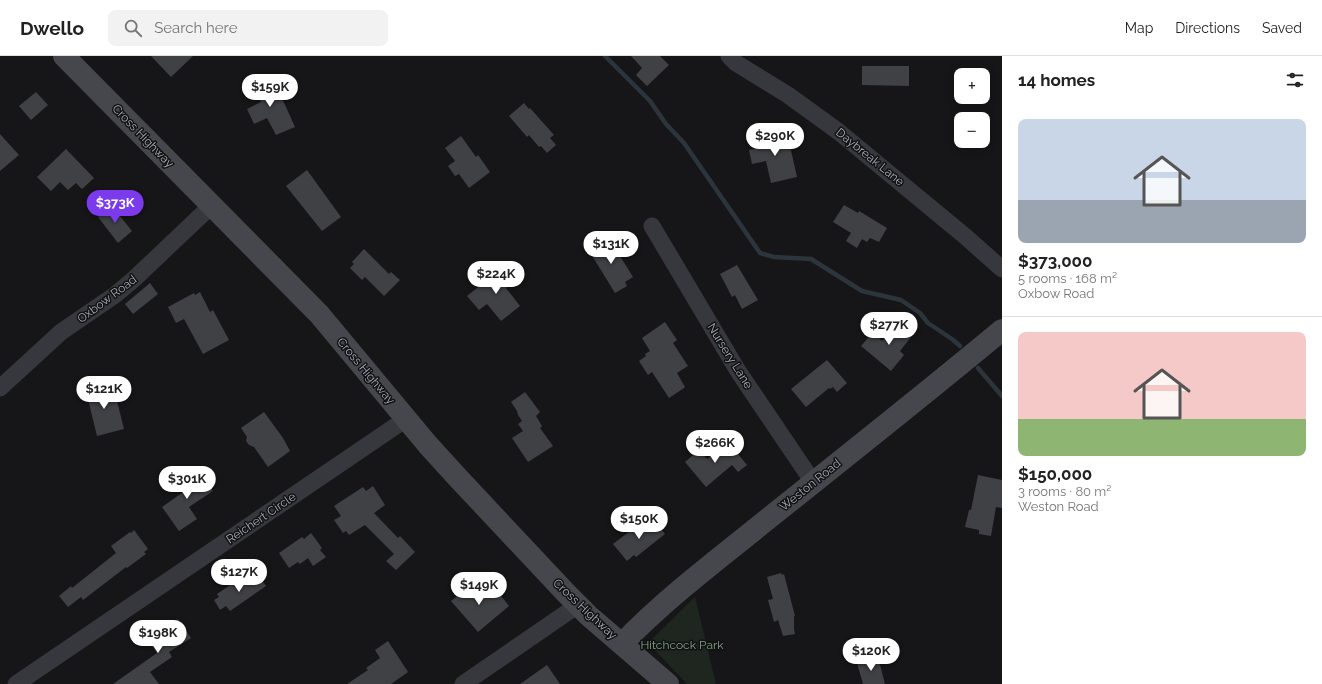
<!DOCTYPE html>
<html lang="en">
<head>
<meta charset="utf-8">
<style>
  :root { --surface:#fff; --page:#f2f2f2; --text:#222; --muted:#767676; --line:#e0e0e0; --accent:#7c3aed }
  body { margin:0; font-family:Raleway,sans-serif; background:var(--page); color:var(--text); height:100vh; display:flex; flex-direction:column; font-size:15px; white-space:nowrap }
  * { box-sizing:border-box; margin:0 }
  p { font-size:13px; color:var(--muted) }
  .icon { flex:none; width:22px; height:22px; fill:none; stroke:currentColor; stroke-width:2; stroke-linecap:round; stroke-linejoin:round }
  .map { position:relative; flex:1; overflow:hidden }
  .panel { display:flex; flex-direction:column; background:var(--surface); width:320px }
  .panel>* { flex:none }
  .controls { position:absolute; left:954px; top:12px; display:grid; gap:8px }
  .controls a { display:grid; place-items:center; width:36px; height:36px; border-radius:8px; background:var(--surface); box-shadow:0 2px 10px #0003; font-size:20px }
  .price { position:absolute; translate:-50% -34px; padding:0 9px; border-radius:14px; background:#fff; color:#222; font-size:13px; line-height:26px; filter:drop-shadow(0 1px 2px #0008) }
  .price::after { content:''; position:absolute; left:50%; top:24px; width:12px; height:9px; margin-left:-6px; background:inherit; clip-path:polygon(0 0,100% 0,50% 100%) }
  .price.active { background:var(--accent); color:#fff }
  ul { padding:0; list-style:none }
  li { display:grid; align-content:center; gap:8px; height:212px; padding:0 16px }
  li+li { border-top:1px solid var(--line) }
  li span { display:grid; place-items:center; height:124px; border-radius:8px; color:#555 }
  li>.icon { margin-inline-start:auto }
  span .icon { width:72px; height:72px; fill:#fffc; stroke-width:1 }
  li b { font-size:17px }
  h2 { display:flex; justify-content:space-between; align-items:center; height:48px; padding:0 16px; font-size:17px }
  header { display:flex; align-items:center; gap:24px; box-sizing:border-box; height:56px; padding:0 20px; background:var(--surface); border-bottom:1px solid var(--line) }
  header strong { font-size:19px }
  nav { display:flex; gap:22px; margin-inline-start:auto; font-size:14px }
  .search { width:280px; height:36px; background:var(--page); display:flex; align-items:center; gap:10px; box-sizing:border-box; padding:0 14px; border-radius:8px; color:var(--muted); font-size:15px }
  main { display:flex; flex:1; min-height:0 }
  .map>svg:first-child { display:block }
  .green { fill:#1e261f }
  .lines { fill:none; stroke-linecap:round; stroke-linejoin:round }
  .stream { stroke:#2c353c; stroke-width:4.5 }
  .building { fill:#404145 }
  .street { stroke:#37383d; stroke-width:17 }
  .secondary { stroke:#45474d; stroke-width:22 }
  .labels { text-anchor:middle; stroke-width:3; stroke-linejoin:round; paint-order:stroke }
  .street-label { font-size:12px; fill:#a8adb8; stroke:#111113 }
  .park-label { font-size:12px; fill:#7fa381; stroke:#111113 }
</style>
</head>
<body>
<header>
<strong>Dwello</strong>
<div class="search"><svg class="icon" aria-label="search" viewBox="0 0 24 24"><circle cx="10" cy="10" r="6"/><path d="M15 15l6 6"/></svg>Search here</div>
<nav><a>Map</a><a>Directions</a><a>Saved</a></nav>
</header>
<main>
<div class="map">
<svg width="1002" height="628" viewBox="0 0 1002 628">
  <rect width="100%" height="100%" fill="#161618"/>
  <polygon class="green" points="695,541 716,628 687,628 648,587"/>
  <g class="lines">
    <g class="stream">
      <polyline points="605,0 650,45 666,68 684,87 760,197 774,201 811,203 862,235 901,244 920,257 928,267 952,283 960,290"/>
      <polyline points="978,312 1002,340"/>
    </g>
  </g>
  <g class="building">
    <polygon points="151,0 193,0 171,21"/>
    <polygon points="631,0 660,0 669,9 647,30 636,19 642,12"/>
    <polygon points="862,10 909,10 909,30 862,29"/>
    <polygon points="266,19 275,40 280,38 295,71 276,79 267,62 254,68 247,53 261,46 252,26"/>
    <polygon points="36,36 48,49 31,64 19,50"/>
    <polygon points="524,47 529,53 530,52 554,79 550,82 556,89 547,97 541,90 539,91 529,79 527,81 509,60"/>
    <polygon points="778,74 781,83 788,81 797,121 771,127 766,105 752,108 749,94 763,91 760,78"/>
    <polygon points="0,78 19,99 0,115"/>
    <polygon points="461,80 476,101 478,99 490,116 469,132 459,118 455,120 448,110 455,105 445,92"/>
    <polygon points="66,93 94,122 82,133 76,127 68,134 60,126 51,135 37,121"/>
    <polygon points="307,114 341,161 322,175 286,130"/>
    <polygon points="844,149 858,157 859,155 887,172 879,186 870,182 867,186 862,183 857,192 846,185 851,177 833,166"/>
    <polygon points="112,150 132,175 118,187 98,161"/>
    <polygon points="610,184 633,221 625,226 627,230 615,237 588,193 599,186 602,189"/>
    <polygon points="364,193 389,218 391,216 400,224 384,240 365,221 362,224 350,212 354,208 352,206"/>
    <polygon points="737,209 758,244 742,253 735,239 732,241 720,218"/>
    <polygon points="505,210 516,224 506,232 520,250 501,265 487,248 479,254 467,240"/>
    <polygon points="150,227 158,238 133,258 125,248"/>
    <polygon points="200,236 210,256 213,254 229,284 203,298 184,263 176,267 168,251 194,237 195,239"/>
    <polygon points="665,266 677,284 673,287 688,310 677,317 685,331 684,332 669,342 652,316 648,319 639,305 646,300 645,298 650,295 642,282"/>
    <polygon points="901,266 914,277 900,295 904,299 891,315 861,290 873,276 882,285 892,273 894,274"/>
    <polygon points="827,304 847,327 837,336 833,331 830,333 829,332 806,351 791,333"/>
    <polygon points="105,326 109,342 116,341 124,373 97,380 85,331"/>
    <polygon points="525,336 540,356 536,360 542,370 540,372 553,390 528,406 512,382 523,375 518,368 522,365 518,359 517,355 511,346"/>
    <polygon points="264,356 283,382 290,395 268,411 254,391 249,389 246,385 247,381 241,372"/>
    <polygon points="728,386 747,409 738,416 732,409 706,431 685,406 699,394 707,403"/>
    <polygon points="198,413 213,435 189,451 197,463 179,475 162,451 186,434 180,425"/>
    <polygon points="978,419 1002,424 1002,452 996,451 991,480 979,478 979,474 965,471 969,454 971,454"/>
    <polygon points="373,430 385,449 374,457 398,482 400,480 415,496 396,514 386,505 394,498 365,469 349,479 346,475 343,477 334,464 341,460 334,450 363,431 366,435"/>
    <polygon points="653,463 665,478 636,501 634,499 627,505 613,488 638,469 641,473"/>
    <polygon points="134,474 148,493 144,496 146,498 127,512 126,511 83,544 81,541 68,551 59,540 71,530 72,532 116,497 111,490 130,476 131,477"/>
    <polygon points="311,477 322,492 320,494 326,501 313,510 308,502 300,508 298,506 289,512 279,497 302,481 304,483"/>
    <polygon points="781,517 782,519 784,518 795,560 794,560 794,573 795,578 783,580 778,564 774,566 768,544 773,543 767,521"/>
    <polygon points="257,518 266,530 230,555 226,550 220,554 214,544 219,541 217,538 236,525 240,530"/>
    <polygon points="476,525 490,542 498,536 509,550 478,576 451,545"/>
    <polygon points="178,563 191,582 169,596 172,601 150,616 159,628 113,628 157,597 149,586 159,579 157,577"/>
    <polygon points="388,585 408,616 391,628 347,628 368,614 366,612 380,602 375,594"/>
    <polygon points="878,601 885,628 863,628 857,607"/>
    <polygon points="547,609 560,628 520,628"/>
  </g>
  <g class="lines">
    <g class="street">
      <polyline points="729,0 736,7 788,39 839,76 966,181 1002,213"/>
      <polyline points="652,170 738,315 813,426"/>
      <polyline points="0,332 61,276 115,239 134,223 211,150"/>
      <polyline points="16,628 406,363"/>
      <polyline points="463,628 578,549"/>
    </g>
    <g class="secondary">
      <polyline points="64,0 319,258 428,389 459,423 566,537 589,560 668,628"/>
      <path d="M622,588C665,543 716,505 764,466C844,402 924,339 1002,274"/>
    </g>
  </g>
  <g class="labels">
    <g class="street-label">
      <text transform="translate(143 80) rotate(46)" y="4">Cross Highway</text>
      <text transform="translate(870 101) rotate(39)" y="4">Daybreak Lane</text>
      <text transform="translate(107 243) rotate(-37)" y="4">Oxbow Road</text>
      <text transform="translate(730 300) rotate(58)" y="4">Nursery Lane</text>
      <text transform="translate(366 315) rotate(50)" y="4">Cross Highway</text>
      <text transform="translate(810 429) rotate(-39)" y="4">Weston Road</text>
      <text transform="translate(261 462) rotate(-34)" y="4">Reichert Circle</text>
      <text transform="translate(585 553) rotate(43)" y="4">Cross Highway</text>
    </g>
    <g class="park-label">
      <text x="682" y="593">Hitchcock Park</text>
    </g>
  </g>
</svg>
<div class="controls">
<a>+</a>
<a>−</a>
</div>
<b class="price" style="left:270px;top:52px">$159K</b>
<b class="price" style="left:775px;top:101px">$290K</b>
<b class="price active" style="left:115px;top:168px">$373K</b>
<b class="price" style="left:611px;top:209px">$131K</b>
<b class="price" style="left:496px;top:239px">$224K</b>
<b class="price" style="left:889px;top:290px">$277K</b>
<b class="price" style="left:104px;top:354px">$121K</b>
<b class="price" style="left:715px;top:408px">$266K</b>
<b class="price" style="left:187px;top:444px">$301K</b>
<b class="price" style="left:639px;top:484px">$150K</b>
<b class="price" style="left:239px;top:537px">$127K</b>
<b class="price" style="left:479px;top:550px">$149K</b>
<b class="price" style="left:158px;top:598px">$198K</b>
<b class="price" style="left:871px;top:616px">$120K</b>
</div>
<section class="panel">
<h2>14 homes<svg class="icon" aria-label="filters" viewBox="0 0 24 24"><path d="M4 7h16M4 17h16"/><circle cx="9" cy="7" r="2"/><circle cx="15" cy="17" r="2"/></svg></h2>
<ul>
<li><span style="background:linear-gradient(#c9d6e8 65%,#9aa5b1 0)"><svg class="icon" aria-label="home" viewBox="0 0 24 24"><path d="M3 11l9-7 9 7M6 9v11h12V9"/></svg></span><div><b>$373,000</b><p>5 rooms · 168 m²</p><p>Oxbow Road</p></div></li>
<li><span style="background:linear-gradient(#f6c9c9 70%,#8fb573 0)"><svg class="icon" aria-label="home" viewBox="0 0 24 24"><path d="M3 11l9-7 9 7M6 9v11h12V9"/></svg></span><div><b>$150,000</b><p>3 rooms · 80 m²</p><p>Weston Road</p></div></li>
</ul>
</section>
</main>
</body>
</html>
